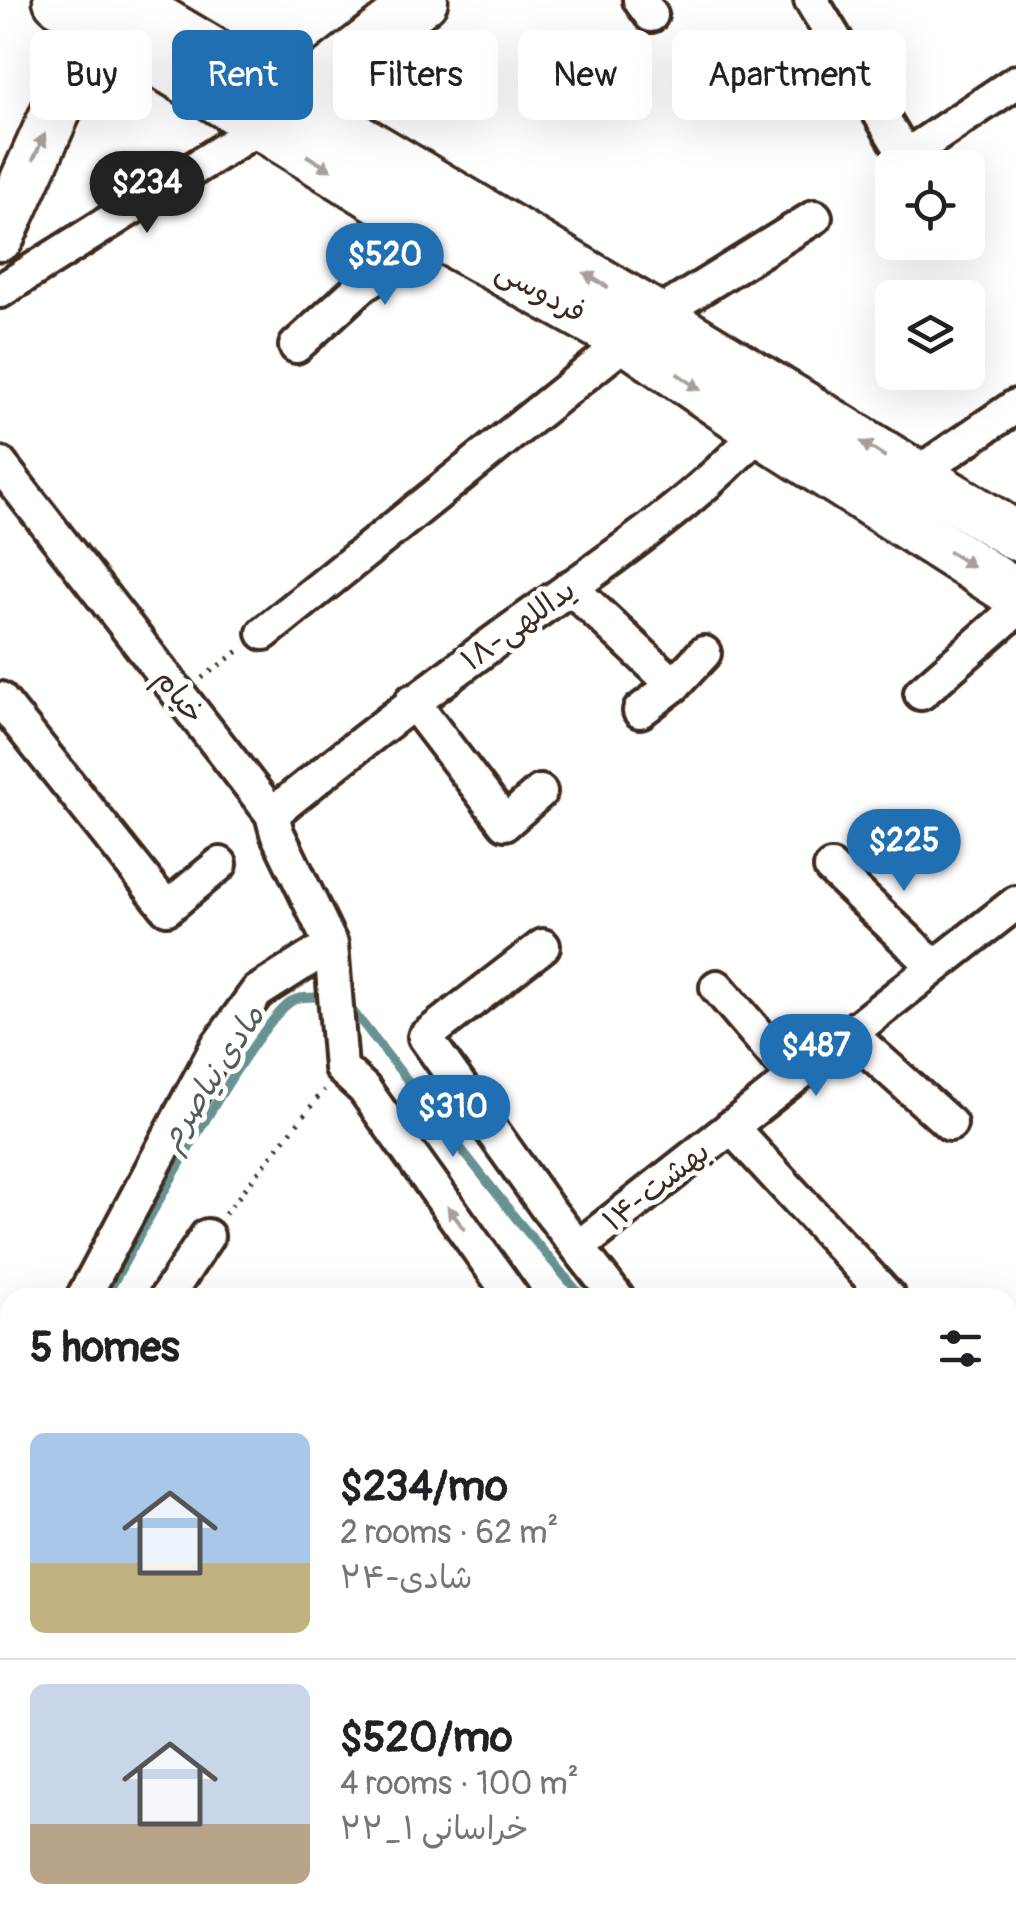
<!DOCTYPE html>
<html lang="en">
<head>
<meta charset="utf-8">
<style>
  :root { --surface:#fff; --page:#f2f2f2; --text:#202124; --muted:#757577; --line:#e0e0e0; --accent:#1f6fb2 }
  body { margin:0; font-family:Pangolin,"Playpen Sans Arabic",sans-serif; background:var(--page); color:var(--text); height:100vh; display:flex; flex-direction:column; font-size:38px; white-space:nowrap }
  * { box-sizing:border-box; margin:0 }
  p { font-size:32px; color:var(--muted) }
  .icon { flex:none; width:55px; height:55px; fill:none; stroke:currentColor; stroke-width:2; stroke-linecap:round; stroke-linejoin:round }
  .map { position:relative; flex:1; overflow:hidden }
  .sheet { position:absolute; left:0px; top:1288px; width:1018px; height:642px; display:flex; flex-direction:column; background:var(--surface); border-radius:30px 30px 0 0; box-shadow:0 10px 40px #0002 }
  .sheet>* { flex:none }
  .top-card { position:absolute; left:30px; top:30px; width:958px; height:90px; display:flex; gap:20px }
  .tools { position:absolute; left:875px; top:150px; display:grid; gap:20px }
  .tools a { display:grid; place-items:center; width:110px; height:110px; border-radius:15px; background:var(--surface); box-shadow:0 10px 40px #0002; font-size:50px }
  .price { position:absolute; translate:-50% -85px; padding:0 22px; border-radius:35px; background:var(--accent); color:#fff; font-size:32px; line-height:65px; filter:drop-shadow(0 2px 5px #0008) }
  .price::after { content:''; position:absolute; left:50%; top:60px; width:30px; height:22px; margin-left:-15px; background:inherit; clip-path:polygon(0 0,100% 0,50% 100%) }
  .price.active { background:#222; color:#fff }
  ul { padding:0; list-style:none }
  li { display:flex; align-items:center; gap:30px; height:250px; padding:0 30px }
  li+li { border-top:2px solid var(--line) }
  li span { display:grid; place-items:center; flex:none; width:280px; height:200px; border-radius:15px; color:#555 }
  li>.icon { margin-inline-start:auto }
  span .icon { width:120px; height:120px; fill:#fffc; stroke-width:1 }
  li b { font-size:42px }
  h2 { display:flex; justify-content:space-between; align-items:center; height:120px; padding:0 30px; font-size:42px }
  .pill { padding:0 35px; border-radius:15px; background:var(--surface); box-shadow:0 10px 40px #0002; font-size:35px; line-height:90px }
  .pill.active { background:var(--accent); color:#fff }
  .map>svg:first-child { display:block }
  .lines { fill:none; stroke-linecap:round; stroke-linejoin:round }
  .stream { stroke:#679192; stroke-width:9 }
  .street-casing { stroke:#3b2a1e; stroke-width:40 }
  .secondary-casing { stroke:#3b2a1e; stroke-width:55 }
  .path { stroke:#3b2a1e; stroke-width:5; stroke-dasharray:2.5 8; stroke-linecap:butt }
  .street { stroke:#fff; stroke-width:32 }
  .secondary { stroke:#fff; stroke-width:48 }
  .oneway { fill:#a79f9a }
  .labels { text-anchor:middle; stroke-width:10; stroke-linejoin:round; paint-order:stroke }
  .street-label { font-size:30px; fill:#3b2a1e; stroke:#fff }
  .water-label { font-size:32px; font-style:italic; fill:#515d58; stroke:#fff }
</style>
</head>
<body>
<div class="map">
<svg width="1016" height="1928" viewBox="0 0 1016 1928">
  <rect width="100%" height="100%" fill="#fff"/>
  <filter id="ink" filterUnits="userSpaceOnUse"><feTurbulence type="fractalNoise" baseFrequency=".01" numOctaves="2"/><feDisplacementMap in="SourceGraphic" scale="20" xChannelSelector="R" yChannelSelector="G"/><feConvolveMatrix kernelMatrix="1 2 1 2 8 2 1 2 1" color-interpolation-filters="sRGB"/></filter>
  <g filter="url(#ink)">
    <g class="lines">
      <g class="stream">
        <polyline points="345,1001 518,1221 583,1298"/>
        <path d="M105,1298C133,1249 257,1014 296,999C304,996 318,997 327,997"/>
        <polyline points="0,1486 10,1467"/>
        <polyline points="1008,1665 1016,1658"/>
      </g>
      <g class="street-casing">
        <g id="street">
          <polyline points="640,0 651,15"/>
          <polyline points="811,0 913,168"/>
          <polyline points="906,156 1016,82"/>
          <polyline points="0,291 260,127"/>
          <polyline points="656,316 815,217"/>
          <polyline points="296,346 364,284 411,256 433,232"/>
          <polyline points="0,464 272,814 277,833 331,945 341,1068 364,1089 513,1298"/>
          <polyline points="915,475 1016,406"/>
          <polyline points="570,587 674,685"/>
          <polyline points="264,633 628,340"/>
          <polyline points="921,693 1016,610"/>
          <polyline points="0,699 167,908 220,864"/>
          <polyline points="412,701 505,823 540,792"/>
          <polyline points="640,711 674,685 704,653"/>
          <path d="M272,814C352,750 432,687 515,627C599,567 690,507 760,431"/>
          <polyline points="831,868 934,966"/>
          <polyline points="543,946 425,1037 547,1208 617,1298"/>
          <polyline points="717,987 794,1077"/>
          <polyline points="849,1033 950,1124"/>
          <polyline points="731,1127 889,1298"/>
          <polyline points="579,1247 1016,903"/>
          <polyline points="83,1298 217,1047 257,992 331,945"/>
          <polyline points="166,1298 207,1236"/>
          <polyline points="1008,1343 1016,1335"/>
          <polyline points="0,1452 10,1433"/>
          <polyline points="0,1586 10,1568"/>
          <polyline points="1008,1629 1016,1623"/>
          <polyline points="1008,1730 1016,1723"/>
          <polyline points="0,1749 10,1760"/>
          <polyline points="731,1920 744,1920"/>
          <polyline points="984,1920 989,1928"/>
          <polyline points="137,1928 146,1920"/>
          <polyline points="196,1928 204,1920"/>
          <polyline points="681,1928 692,1920"/>
        </g>
      </g>
      <g class="secondary-casing">
        <g id="secondary">
          <polyline points="58,0 433,232 628,340 760,431 1016,594"/>
          <polyline points="125,0 656,316 1016,536"/>
          <polyline points="272,117 423,0"/>
          <polyline points="0,236 106,0"/>
        </g>
      </g>
      <g class="path">
        <polyline points="202,678 241,649"/>
        <polyline points="225,1214 324,1090"/>
      </g>
      <use href="#street" class="street"/>
      <use href="#secondary" class="secondary"/>
    </g>
    <defs><path id="oneway-solid" d="M-6-.8H1V-3.2L6.5 0L1 3.2V.8H-6Z" transform="scale(2.5)"/></defs>
    <g class="oneway">
      <use href="#oneway-solid" transform="translate(39 147) rotate(-66)"/>
      <use href="#oneway-solid" transform="translate(319 163) rotate(31)"/>
      <use href="#oneway-solid" transform="translate(596 280) rotate(-149)"/>
      <use href="#oneway-solid" transform="translate(689 382) rotate(35)"/>
      <use href="#oneway-solid" transform="translate(873 449) rotate(-148)"/>
      <use href="#oneway-solid" transform="translate(961 559) rotate(32)"/>
      <use href="#oneway-solid" transform="translate(456 1218) rotate(-126)"/>
    </g>
  </g>
  <g class="labels">
    <g class="street-label">
      <text transform="translate(541 291) rotate(29)" y="10">فردوسی</text>
      <text transform="translate(518 625) rotate(-36)" y="10">۱۸-یداللهی</text>
      <text transform="translate(180 696) rotate(52)" y="10">خیام</text>
      <text transform="translate(656 1186) rotate(-38)" y="10">۱۴-بهشت</text>
    </g>
    <g class="water-label">
      <text transform="translate(211 1077) rotate(-57)" y="11">مادی نیاصرم</text>
    </g>
  </g>
</svg>
<div class="tools">
<a><svg class="icon" aria-label="locate" viewBox="0 0 24 24"><circle cx="12" cy="12" r="6"/><path d="M12 2v4M12 18v4M2 12h4M18 12h4"/></svg></a>
<a><svg class="icon" aria-label="layers" viewBox="0 0 24 24"><path d="M12 4l9 5-9 5-9-5zM3 14l9 5 9-5"/></svg></a>
</div>
<b class="price active" style="left:147px;top:236px">$234</b>
<b class="price" style="left:385px;top:308px">$520</b>
<b class="price" style="left:904px;top:894px">$225</b>
<b class="price" style="left:816px;top:1099px">$487</b>
<b class="price" style="left:453px;top:1160px">$310</b>
<div class="top-card">
<a class="pill">Buy</a>
<a class="pill active">Rent</a>
<a class="pill">Filters</a>
<a class="pill">New</a>
<a class="pill">Apartment</a>
</div>
<section class="sheet">
<h2>5 homes<svg class="icon" aria-label="filters" viewBox="0 0 24 24"><path d="M4 7h16M4 17h16"/><circle cx="9" cy="7" r="2"/><circle cx="15" cy="17" r="2"/></svg></h2>
<ul>
<li><span style="background:linear-gradient(#a9c7e8 65%,#c2b280 0)"><svg class="icon" aria-label="home" viewBox="0 0 24 24"><path d="M3 11l9-7 9 7M6 9v11h12V9"/></svg></span><div><b>$234/mo</b><p>2 rooms · 62 m²</p><p>۲۴-شادی</p></div></li>
<li><span style="background:linear-gradient(#c9d6e8 70%,#b9a48a 0)"><svg class="icon" aria-label="home" viewBox="0 0 24 24"><path d="M3 11l9-7 9 7M6 9v11h12V9"/></svg></span><div><b>$520/mo</b><p>4 rooms · 100 m²</p><p>۲۲_خراسانی ۱</p></div></li>
</ul>
</section>
</div>
</body>
</html>
